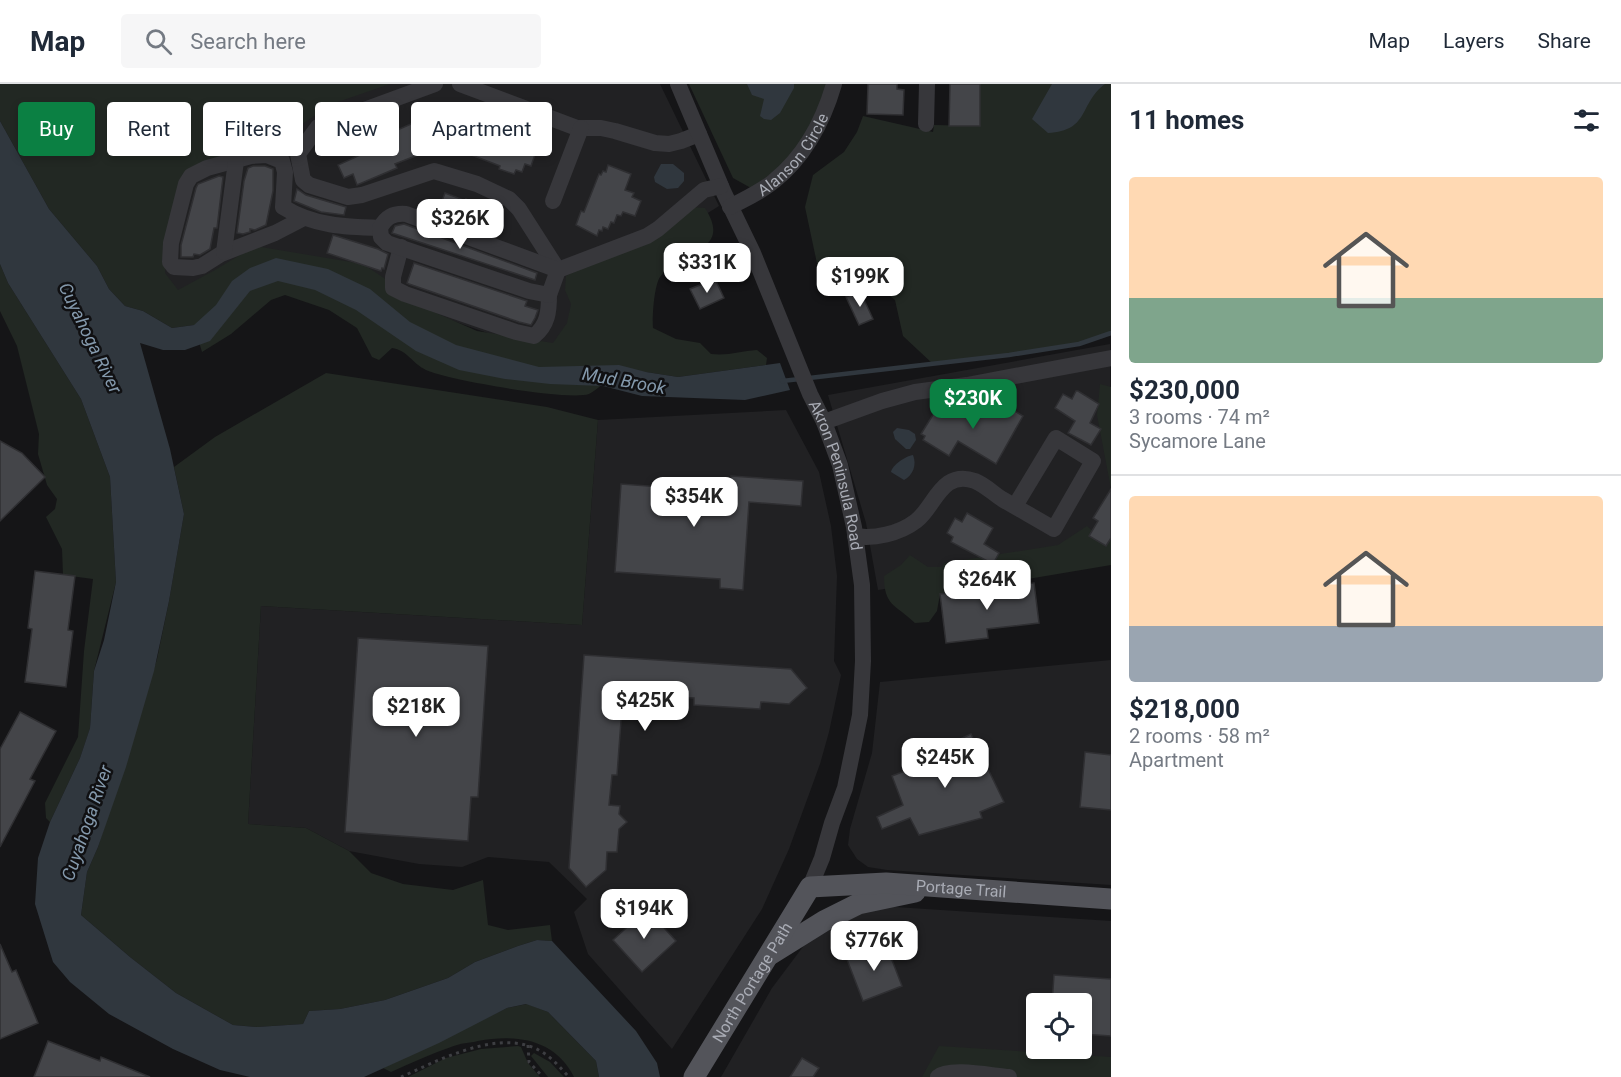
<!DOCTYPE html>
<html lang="en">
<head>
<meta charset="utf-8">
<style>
  :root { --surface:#fff; --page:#f6f6f7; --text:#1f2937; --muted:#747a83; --line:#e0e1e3; --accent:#0b8043 }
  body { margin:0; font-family:Roboto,sans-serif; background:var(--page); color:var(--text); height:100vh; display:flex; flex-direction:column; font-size:22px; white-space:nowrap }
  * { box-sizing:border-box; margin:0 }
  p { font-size:20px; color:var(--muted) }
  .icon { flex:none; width:33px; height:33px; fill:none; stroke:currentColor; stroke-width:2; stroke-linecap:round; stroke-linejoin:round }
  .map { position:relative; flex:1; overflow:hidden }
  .details { display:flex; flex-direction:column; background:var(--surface); width:510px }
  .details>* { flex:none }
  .hud { position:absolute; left:18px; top:18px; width:570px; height:54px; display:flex; gap:12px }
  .tools { position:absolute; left:1026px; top:909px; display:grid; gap:12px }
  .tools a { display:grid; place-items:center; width:66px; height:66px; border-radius:6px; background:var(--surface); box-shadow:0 3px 9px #0003; font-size:30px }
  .price { position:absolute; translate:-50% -51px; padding:0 14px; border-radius:12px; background:#fff; color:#222; font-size:20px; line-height:39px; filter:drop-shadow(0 2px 3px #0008) }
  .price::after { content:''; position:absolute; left:50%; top:36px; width:18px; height:14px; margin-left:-9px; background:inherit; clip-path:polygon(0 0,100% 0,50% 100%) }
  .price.current { background:var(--accent); color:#fff }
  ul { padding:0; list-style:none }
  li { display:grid; align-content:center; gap:12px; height:318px; padding:0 18px }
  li+li { border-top:2px solid var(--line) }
  li span { display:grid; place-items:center; height:186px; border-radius:6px; color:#555 }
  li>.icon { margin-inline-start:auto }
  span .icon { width:108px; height:108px; fill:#fffc; stroke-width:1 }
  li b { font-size:26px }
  h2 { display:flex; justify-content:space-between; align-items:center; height:72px; padding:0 18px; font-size:26px }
  .tag { padding:0 21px; border-radius:6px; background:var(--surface); box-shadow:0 3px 9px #0003; font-size:21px; line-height:54px }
  .tag.current { background:var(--accent); color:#fff }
  header { display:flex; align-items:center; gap:36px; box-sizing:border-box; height:84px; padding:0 30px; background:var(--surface); border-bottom:2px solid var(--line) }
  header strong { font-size:28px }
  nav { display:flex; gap:33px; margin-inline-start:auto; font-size:21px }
  .search { width:420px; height:54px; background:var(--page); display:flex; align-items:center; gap:15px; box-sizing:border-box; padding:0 21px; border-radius:6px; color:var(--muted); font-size:22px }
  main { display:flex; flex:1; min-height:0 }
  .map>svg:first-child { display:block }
  .built { fill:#212123; fill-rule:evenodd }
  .green { fill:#222823 }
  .water { fill:#30373e }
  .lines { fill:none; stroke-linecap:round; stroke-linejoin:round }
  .stream { stroke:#30373e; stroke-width:4.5 }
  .building { fill:#444549; stroke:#2f2f32; stroke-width:1.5 }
  .path { stroke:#3d3e42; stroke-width:3; stroke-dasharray:3 4.5; stroke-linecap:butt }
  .minor { stroke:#37373b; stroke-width:16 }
  .major { stroke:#53545a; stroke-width:21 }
  .labels { text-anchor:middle; stroke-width:5; stroke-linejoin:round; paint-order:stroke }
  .street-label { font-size:16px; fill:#a9acb5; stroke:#101012 }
  .water-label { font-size:18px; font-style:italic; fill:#8499ac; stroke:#101012 }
</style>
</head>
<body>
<header>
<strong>Map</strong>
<div class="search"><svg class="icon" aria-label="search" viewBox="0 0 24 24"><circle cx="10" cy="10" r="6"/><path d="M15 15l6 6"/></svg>Search here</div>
<nav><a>Map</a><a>Layers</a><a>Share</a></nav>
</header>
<main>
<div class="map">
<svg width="1111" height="993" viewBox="0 0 1111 993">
  <rect width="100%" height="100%" fill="#151517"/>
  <g class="built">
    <polygon points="295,0 660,0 719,122 658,160 561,275 267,171 185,206 161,210 181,88"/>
    <polygon points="1110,260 1111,470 878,506 866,439 828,311"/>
    <polygon points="786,326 819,388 831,442 837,492 834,577 841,591 829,648 820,680 789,765 762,825 672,965 588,870 574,828 587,815 549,778 488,773 462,783 419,780 349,767 306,744 248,740 261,522 582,541 598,336"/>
    <polygon points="1111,576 1111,801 887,786 868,783 857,775 848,761 850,745 872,669 880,598"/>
    <path d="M880,822L1111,837V973L922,993H721L772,904L808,856L847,829ZM1036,920H1082V964H1036Z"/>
  </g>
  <g class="green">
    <path d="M0,0H390L332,20L267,64L188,91L167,160L165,189L178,206L215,186L255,162L363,180L390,198L418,221L477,247L553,259L567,239L571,220L565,206L566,192L691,123L705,124C734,169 679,166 660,193C654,202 652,234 653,244L676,255L700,259L711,270C728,272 741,267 757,266L767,274L766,281L678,293L646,288L617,287C609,293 598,306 589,310C568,317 448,296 426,286C412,279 407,266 392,264L379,276L372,273L357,244L329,226L285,211L271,216L231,250L202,268L194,241L172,244L143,227L125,222L109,205L97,182L49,125L0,37Z"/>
    <polygon points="689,0 827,0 826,12 793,74 751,104 733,94"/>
    <path d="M980,0H1111V249C1054,269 993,273 933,280L903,252L895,216L869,196L822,203L805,123L813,91L844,68L857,48L863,32L933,48L934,41L979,42Z"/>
    <polygon points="0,180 8,199 81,315 110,393 116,498 94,587 90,644 80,674 50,738 46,734 45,719 78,653 84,567 93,495 63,491 62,465 46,433 55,425 57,415 47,401 38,370 39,350 17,262 0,227"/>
    <polygon points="326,289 547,323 598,336 582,541 261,522 248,740 306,744 349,767 371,789 403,800 453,806 483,796 488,841 508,846 550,841 552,857 537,856 518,862 475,878 448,894 385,916 340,925 309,927 303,940 257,943 233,941 176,909 130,873 81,831 87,788 98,763 157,575 169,517 184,430 174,383 215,353"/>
    <polygon points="1100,300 1111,303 1111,405 1097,331"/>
    <path d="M1087,442L1103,457H1111V481L940,510L937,527L929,538L915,539C895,520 884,522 884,492L901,481L910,471L928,483H942L944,479L1058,461Z"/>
    <path d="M527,920L548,928L596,977L599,993H574C555,955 516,950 478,957C470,959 460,959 451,963C431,970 411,979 391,988L383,984L507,924Z"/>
    <polygon points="518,962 521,963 528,979 540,993 408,993 446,974 481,965"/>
    <polygon points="939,962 1111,973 1111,993 922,993"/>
    <polygon points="534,969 550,978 564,993 548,993 531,972"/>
  </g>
  <g class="water">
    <polygon points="747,0 794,0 794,4 780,29 771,36 764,35 760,32 764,15 752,11"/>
    <path d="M1052,0H1105C1079,19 1090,47 1048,49L1032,35Z"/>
    <polygon points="0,37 49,125 97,182 109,205 125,222 143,227 172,244 194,241 216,221 232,197 250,184 276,174 328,185 370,205 410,238 456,261 539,283 619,281 646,288 678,293 780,279 790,306 745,316 642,312 603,302 550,300 505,295 459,286 416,267 356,226 315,206 278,197 250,207 210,257 185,266 163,266 140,259 170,365 184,430 169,517 154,587 126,683 98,763 87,788 81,831 130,873 176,909 233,941 257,943 303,940 309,927 340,925 385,916 448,894 475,878 518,862 537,856 552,857 636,947 657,979 660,993 599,993 596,977 548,928 526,920 507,924 439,959 364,993 250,993 220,986 173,965 109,930 70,898 53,878 35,820 38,774 50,738 80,674 90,644 94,587 104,556 116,498 110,393 81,315 8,199 0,180"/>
    <polygon points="661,80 673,80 684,89 684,97 678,104 667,105 655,98 654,93"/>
    <polygon points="897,344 909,346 915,350 916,356 910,365 906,365 895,355 893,348"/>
    <path d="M913,371C917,381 913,391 904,396L891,388C892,381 906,372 913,371Z"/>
  </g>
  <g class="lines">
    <g class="stream">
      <polyline points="809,294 1009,271 1079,260 1111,249"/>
      <polyline points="782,297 800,295"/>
    </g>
  </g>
  <g class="building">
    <polygon points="868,0 897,0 897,5 904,6 903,31 867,30"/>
    <polygon points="950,0 980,0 980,42 949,42"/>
    <polygon points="460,32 508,48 507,51 537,65 531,82 525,80 522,88 516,86 514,90 499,85 500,82 461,67 461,65 447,60"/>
    <polygon points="420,36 431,59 421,63 423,69 395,80 397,84 357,101 353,90 344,94 338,81 367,68 363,61"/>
    <polygon points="608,81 631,90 625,106 634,109 632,113 641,117 635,132 623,128 621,132 617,131 614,139 611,138 608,145 603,143 602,147 599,146 597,152 576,141 581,127 584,128 599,90 601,91 603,87 606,88"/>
    <polygon points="253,82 265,82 273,85 273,107 266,141 255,146 250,145 250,148 243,150 237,149 244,97 248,84"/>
    <polygon points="219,92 223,93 217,144 214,144 210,165 200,171 194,170 193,173 181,173 181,161 196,104 198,100"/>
    <polygon points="297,105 306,111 346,123 344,131 321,128 294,117"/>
    <polygon points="445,109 466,117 466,115 486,125 485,130 493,133 487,149 437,130"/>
    <polygon points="404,140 537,189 535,196 392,149 395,142"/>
    <polygon points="333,151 378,165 388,170 384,185 382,184 381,187 327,169"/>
    <polygon points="414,179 527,217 525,222 538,226 535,234 531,241 519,238 409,200 407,199"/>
    <polygon points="715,195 724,214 700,225 690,205"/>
    <polygon points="860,207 873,235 859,241 846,213"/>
    <polygon points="1076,307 1078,307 1099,320 1090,339 1101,345 1091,361 1068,349 1075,337 1055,324 1063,310 1072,315"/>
    <polygon points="998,316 1015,324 1013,326 1023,332 996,380 958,357 949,372 923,356 925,352 921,350 939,321 948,327 953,319 977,334 983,324 990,328"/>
    <polygon points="0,357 22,369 45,393 0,437"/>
    <polygon points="731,392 803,397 801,422 749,418 743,506 720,504 720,495 615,488 621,400 730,408"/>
    <polygon points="1111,405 1111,454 1106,462 1089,452 1098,437 1093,434"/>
    <polygon points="967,429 993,444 984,460 999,469 993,480 951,458 953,453 947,449 955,434 962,438"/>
    <polygon points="35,487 75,492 68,546 73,547 66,603 25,598 32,545 28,544"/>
    <polygon points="1034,499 1039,539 987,545 988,554 946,559 940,510"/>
    <polygon points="358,554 488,562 478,713 471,713 468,757 345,748"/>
    <polygon points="584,571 791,585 807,604 789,620 761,618 760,625 694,621 694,614 623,610 617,691 612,691 609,721 620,722 619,730 627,738 619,745 617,768 607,768 606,786 586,803 569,784"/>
    <polygon points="20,628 56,647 30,695 35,697 0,763 0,665"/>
    <polygon points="971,650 1004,718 980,728 982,734 919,751 910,734 882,745 877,733 903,721 892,692 923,680 919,674"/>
    <polygon points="1085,668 1111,671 1111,726 1080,723"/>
    <polygon points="647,825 676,857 642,888 613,856"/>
    <polygon points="885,858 902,902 863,917 846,873"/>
    <polygon points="0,860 12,888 16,886 38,939 0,955"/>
    <polygon points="1054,891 1111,895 1111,952 1082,950 1082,920 1052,920"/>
    <polygon points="48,957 100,977 101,973 150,993 34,993"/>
    <polygon points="802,974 819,984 813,993 790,993"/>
  </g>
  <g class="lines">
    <g class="path">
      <polyline points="528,961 529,978 543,993"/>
      <path d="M401,993C437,977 490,949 529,962C546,967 557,980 569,993"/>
    </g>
    <g class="minor">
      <polyline points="435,0 318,43 298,70 303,96 309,101 348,113 362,111 434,87 477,100 509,115 519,125 558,186"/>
      <polyline points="460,0 577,44 601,44 615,47 655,59 669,60 681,57 699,50"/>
      <path id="s1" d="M678,0L724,109L753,169L810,310L824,338L840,381L854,443L862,501L863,577L860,631L845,704L832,739L822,774L810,803"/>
      <polyline points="926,40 927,0"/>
      <polyline points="553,117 581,44"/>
      <path id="s2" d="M730,123C745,115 761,108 774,97C805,72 823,38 834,0"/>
      <path d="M304,134L275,149L221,170L202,182L193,184L174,183L170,178L171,159L186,100L191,92L207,84L251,72L267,71L282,77L285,88L283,123C313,142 346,143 380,144"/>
      <path d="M401,163L393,193V204L405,210L516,248L534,252C548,241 549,227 549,211"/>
      <polyline points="224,168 236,77"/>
      <path d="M558,186L549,211L529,207L387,159L381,153L380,144C386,133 393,129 406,130L558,186L647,152L658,145L704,106L721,102"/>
      <polyline points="824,338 882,317 915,308 967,301 1111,274"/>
      <path d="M855,452C874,455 899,450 916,437C935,423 941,385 975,397C985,401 994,410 1002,415C1019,425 1037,435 1054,445L1093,377L1056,354L1015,422"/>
      <path d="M938,993C949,983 993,992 1009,993"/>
    </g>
    <g class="major">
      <polyline points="771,870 824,837 858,820 915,808"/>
      <path id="s3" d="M694,993L810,803L886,799L1111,815"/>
    </g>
  </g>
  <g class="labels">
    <g class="street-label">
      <text dy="6" stroke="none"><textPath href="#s2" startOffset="84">Alanson Circle</textPath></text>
      <text dy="6" stroke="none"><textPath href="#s1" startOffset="423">Akron Peninsula Road</textPath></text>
      <text dy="6" stroke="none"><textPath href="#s3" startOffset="374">Portage Trail</textPath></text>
      <text dy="6" stroke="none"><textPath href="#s3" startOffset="111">North Portage Path</textPath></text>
    </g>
    <g class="water-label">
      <text transform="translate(90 254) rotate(64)" y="6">Cuyahoga River</text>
      <text transform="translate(624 297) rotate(10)" y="6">Mud Brook</text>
      <text transform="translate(87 739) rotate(-71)" y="6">Cuyahoga River</text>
    </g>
  </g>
</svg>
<div class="tools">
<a><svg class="icon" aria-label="locate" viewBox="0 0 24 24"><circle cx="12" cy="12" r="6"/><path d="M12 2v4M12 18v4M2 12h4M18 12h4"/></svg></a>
</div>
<b class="price" style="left:460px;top:166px">$326K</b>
<b class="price" style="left:707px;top:210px">$331K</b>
<b class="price" style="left:860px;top:224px">$199K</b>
<b class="price current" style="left:973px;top:346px">$230K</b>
<b class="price" style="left:694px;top:444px">$354K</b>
<b class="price" style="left:987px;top:527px">$264K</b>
<b class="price" style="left:645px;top:648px">$425K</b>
<b class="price" style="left:416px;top:654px">$218K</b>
<b class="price" style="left:945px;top:705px">$245K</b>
<b class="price" style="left:644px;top:856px">$194K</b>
<b class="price" style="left:874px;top:888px">$776K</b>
<div class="hud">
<a class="tag current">Buy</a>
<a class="tag">Rent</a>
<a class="tag">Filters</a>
<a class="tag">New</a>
<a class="tag">Apartment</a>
</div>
</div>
<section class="details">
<h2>11 homes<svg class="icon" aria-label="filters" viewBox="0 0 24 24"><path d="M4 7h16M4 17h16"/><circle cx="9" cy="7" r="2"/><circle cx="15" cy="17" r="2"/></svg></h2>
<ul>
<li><span style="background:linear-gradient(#ffd9b3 65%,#7fa58c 0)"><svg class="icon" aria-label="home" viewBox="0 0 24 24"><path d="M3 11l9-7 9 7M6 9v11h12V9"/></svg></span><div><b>$230,000</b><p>3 rooms · 74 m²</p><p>Sycamore Lane</p></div></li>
<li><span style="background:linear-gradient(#ffd9b3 70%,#9aa5b1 0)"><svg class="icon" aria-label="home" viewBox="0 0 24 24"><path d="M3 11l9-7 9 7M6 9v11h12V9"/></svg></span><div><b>$218,000</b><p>2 rooms · 58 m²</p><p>Apartment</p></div></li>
</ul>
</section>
</main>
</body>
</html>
